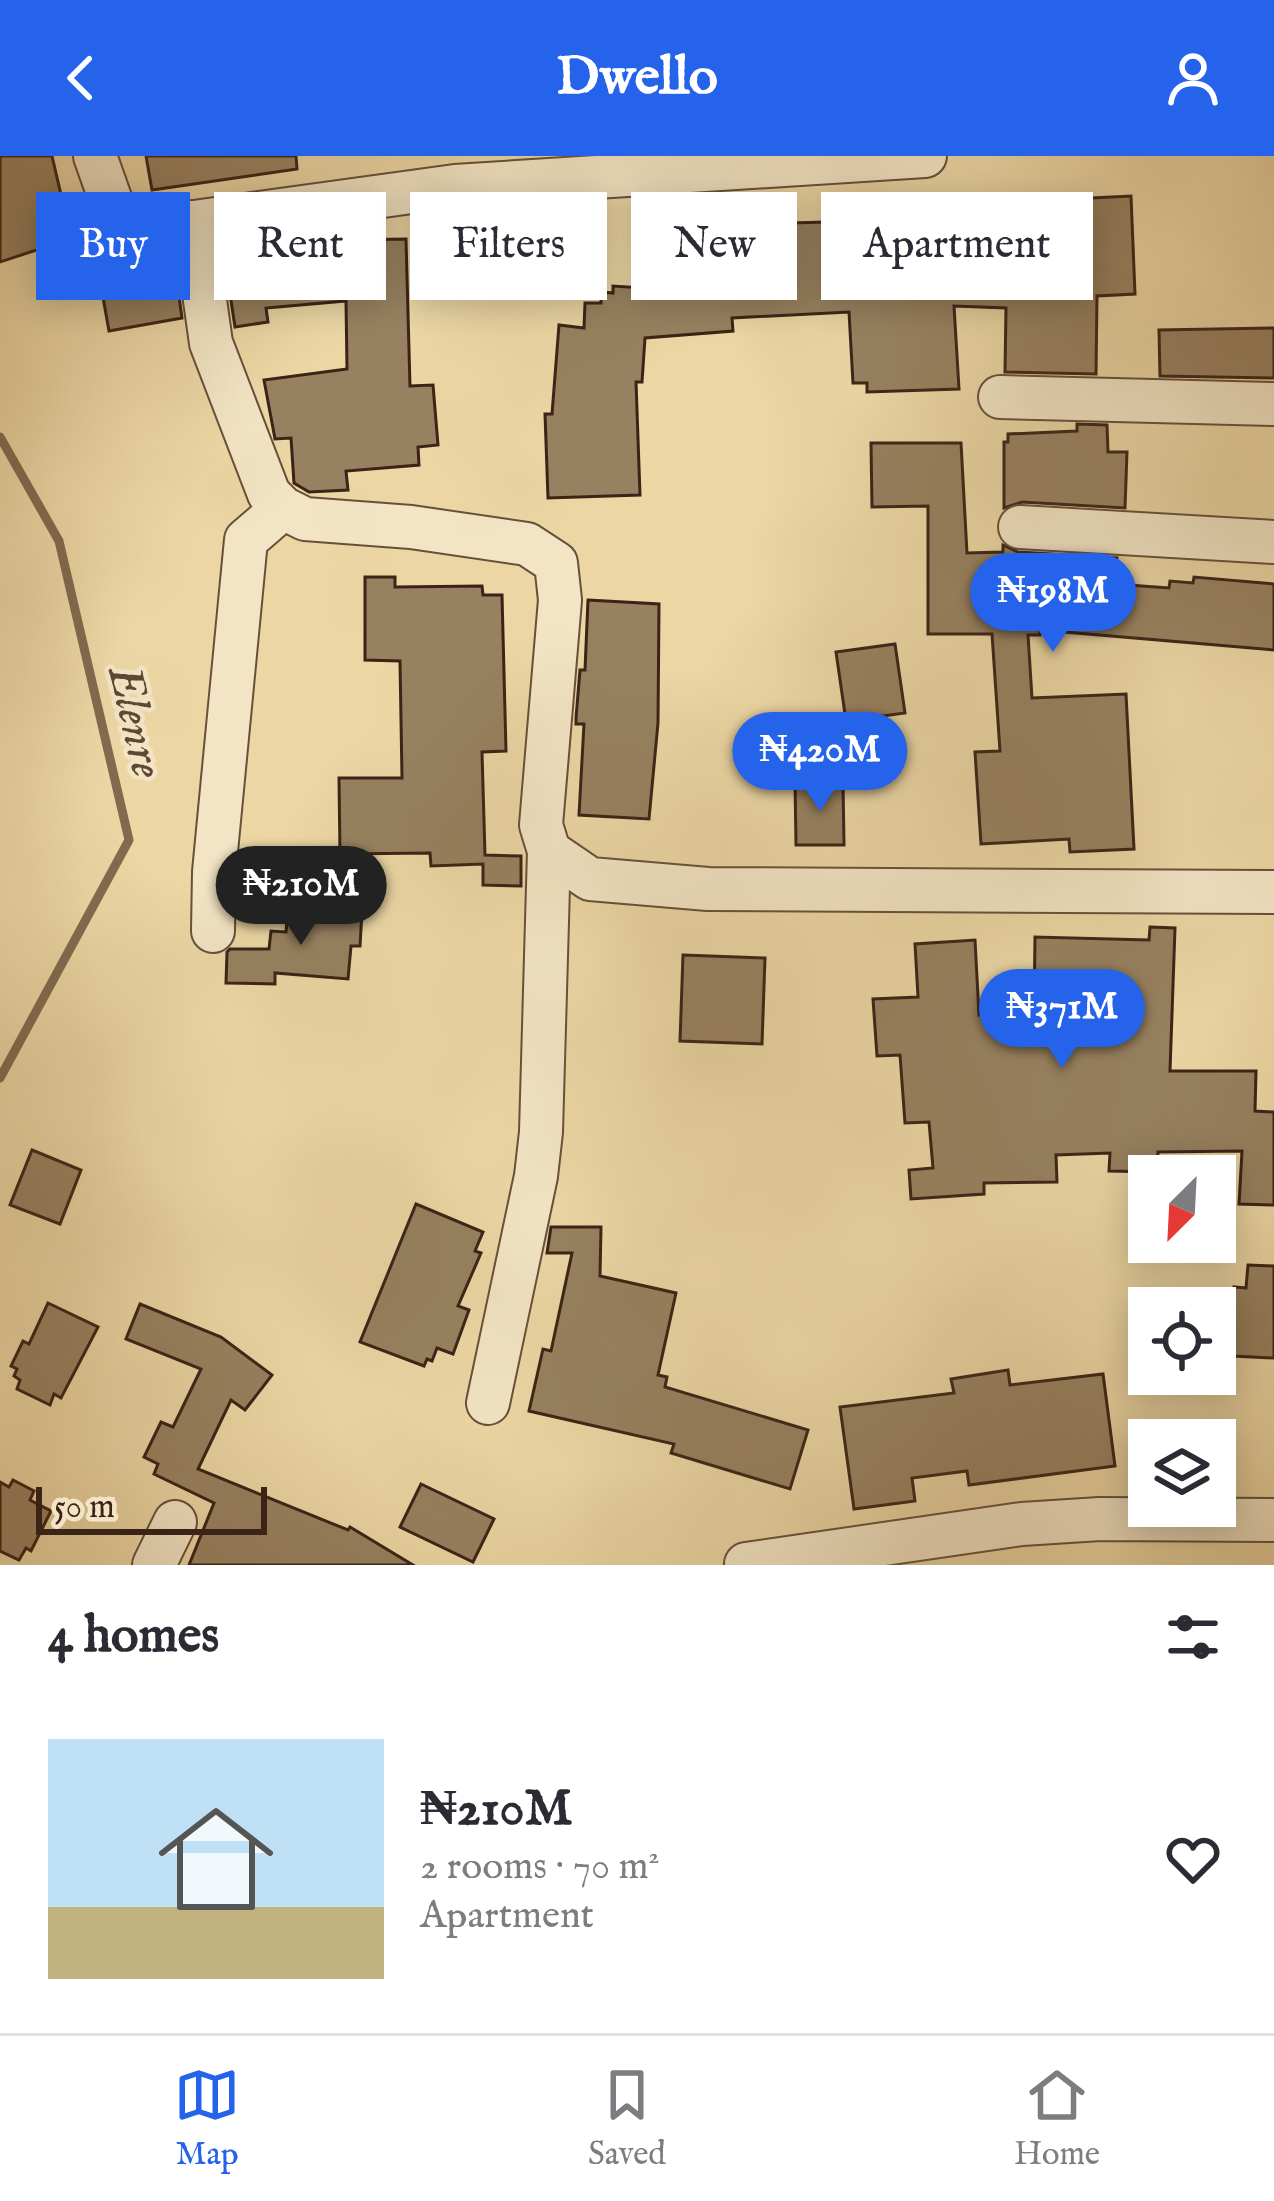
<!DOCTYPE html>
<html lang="en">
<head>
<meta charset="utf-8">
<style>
  :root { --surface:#fff; --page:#f7f7f7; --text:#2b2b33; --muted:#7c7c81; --line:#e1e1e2; --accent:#2563eb }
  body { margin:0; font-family:"IM FELL English",serif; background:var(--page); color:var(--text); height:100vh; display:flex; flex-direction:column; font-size:45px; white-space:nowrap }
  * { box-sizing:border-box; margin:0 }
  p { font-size:39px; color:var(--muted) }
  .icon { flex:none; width:66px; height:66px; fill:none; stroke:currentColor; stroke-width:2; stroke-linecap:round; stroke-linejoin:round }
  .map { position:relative; height:1409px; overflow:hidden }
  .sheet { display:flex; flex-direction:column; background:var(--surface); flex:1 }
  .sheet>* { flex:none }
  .hud { position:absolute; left:36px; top:36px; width:1203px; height:108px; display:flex; gap:24px }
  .needle { width:78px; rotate:204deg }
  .tools { position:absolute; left:1128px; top:999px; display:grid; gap:24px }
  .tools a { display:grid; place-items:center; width:108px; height:108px; border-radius:0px; background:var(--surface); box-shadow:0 6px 30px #0003; font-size:60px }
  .scale { position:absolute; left:36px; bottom:30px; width:231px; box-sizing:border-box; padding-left:12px; border:6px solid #3b2417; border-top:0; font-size:33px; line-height:42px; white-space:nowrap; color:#3b2417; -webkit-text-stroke:9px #f2e4c4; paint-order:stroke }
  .price { position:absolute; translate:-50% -102px; padding:0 27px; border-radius:42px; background:var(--accent); color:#fff; font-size:39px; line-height:78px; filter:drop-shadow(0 3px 6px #0008) }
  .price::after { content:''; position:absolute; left:50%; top:72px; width:36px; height:27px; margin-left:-18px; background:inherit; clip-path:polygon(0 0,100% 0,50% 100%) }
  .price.active { background:#222; color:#fff }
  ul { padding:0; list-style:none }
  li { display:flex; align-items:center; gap:36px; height:300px; padding:0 48px }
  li+li { border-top:3px solid var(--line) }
  li span { display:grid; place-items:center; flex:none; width:336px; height:240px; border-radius:0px; color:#555 }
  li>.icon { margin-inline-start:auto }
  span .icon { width:144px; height:144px; fill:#fffc; stroke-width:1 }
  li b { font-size:51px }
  h2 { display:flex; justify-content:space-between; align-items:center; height:144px; padding:0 48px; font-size:51px }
  .tag { padding:0 42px; border-radius:0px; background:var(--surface); box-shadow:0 6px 30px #0003; font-size:42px; line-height:108px }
  .tag.active { background:var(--accent); color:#fff }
  header { display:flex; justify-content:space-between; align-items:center; height:156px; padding:0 48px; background:var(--accent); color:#fff; font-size:54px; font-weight:700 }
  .dock { display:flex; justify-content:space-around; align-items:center; height:168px; border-top:3px solid var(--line); background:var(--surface); font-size:33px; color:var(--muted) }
  .dock a { display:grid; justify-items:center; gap:6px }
  .dock .active { color:var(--accent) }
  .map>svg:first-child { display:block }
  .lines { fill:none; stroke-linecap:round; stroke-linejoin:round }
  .stream { stroke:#816a4f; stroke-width:9 }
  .building { fill:#978160; stroke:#3b2417; stroke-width:3 }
  .minor-casing { stroke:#67503a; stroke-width:46 }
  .minor { stroke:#f2e4c4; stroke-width:42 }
  .labels { text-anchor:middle; stroke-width:9; stroke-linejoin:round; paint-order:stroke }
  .water-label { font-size:48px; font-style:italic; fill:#5e4733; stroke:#f2e4c4 }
</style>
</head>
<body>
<header><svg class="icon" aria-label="back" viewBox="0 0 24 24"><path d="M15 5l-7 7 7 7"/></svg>Dwello<svg class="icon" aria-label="person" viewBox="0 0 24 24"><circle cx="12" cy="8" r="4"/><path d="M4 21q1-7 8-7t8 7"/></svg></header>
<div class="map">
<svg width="1274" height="1409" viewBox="0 0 1274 1409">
  <rect width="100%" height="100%" fill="#ebd6a4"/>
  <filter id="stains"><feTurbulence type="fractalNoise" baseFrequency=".00167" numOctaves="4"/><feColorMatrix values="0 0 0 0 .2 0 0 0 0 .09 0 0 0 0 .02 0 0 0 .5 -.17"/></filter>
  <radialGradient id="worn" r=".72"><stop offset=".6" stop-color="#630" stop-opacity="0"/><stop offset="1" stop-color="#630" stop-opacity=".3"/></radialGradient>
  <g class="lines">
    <polyline class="stream" points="0,281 59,385 129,684 0,922"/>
  </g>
  <g class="building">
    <polygon points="0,0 52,0 62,43 69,41 82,79 0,106"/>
    <polygon points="146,0 296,0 297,13 152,34"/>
    <polygon points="697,40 698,64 663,66 661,42"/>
    <polygon points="1131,40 1135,138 1097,140 1096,218 1005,216 1006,152 954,150 959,233 867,236 867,227 853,227 849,156 732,162 733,175 645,182 642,226 636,226 640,339 548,342 545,258 552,258 559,169 584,172 585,147 601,147 601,136 613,137 613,130 675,134 674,114 752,107 749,68 864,65 863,56 892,55 892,63 971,61 971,52 1071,49 1071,43"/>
    <polygon points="406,83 410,230 433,229 438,289 418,291 419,309 346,315 348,334 309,336 294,327 291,282 275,283 264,224 347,213 346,145 266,152 268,166 235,171 224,98 345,84"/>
    <polygon points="175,112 182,162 109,175 100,125"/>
    <polygon points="1274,172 1274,222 1160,220 1159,174"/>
    <polygon points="1077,268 1107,269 1108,296 1127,296 1125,352 1022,346 1004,352 1004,286 1008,286 1008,278 1077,275"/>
    <polygon points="871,287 961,287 967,397 1003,396 1003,389 1018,396 1117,402 1115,428 1169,432 1170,425 1193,427 1194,421 1274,428 1274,494 1040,474 1040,479 1028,479 1032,542 1126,538 1134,693 1070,696 1069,683 981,688 975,596 1000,595 992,478 928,478 928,350 872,351"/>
    <polygon points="365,421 395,421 395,431 482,430 483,439 502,439 506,595 482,596 485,699 521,700 521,730 483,729 483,708 431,710 430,697 340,698 339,622 402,622 400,505 365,504"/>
    <polygon points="588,444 659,448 658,567 649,663 579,659 584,568 576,568 576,562 580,514 585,514"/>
    <polygon points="895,488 905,557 846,565 836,496"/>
    <polygon points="795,626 843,626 844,689 796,689"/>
    <polygon points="288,749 362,755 360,790 351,790 348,823 275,817 275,828 226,827 227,796 230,793 269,793 271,775 286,776"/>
    <polygon points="1150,771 1175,772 1170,915 1256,915 1255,955 1274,956 1274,1049 1239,1048 1242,995 1158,996 1157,1016 1109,1015 1110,997 1056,999 1057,1026 984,1027 984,1038 911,1043 909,1014 933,1012 929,966 905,967 900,899 877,900 873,843 918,841 915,788 975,784 979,859 1034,860 1035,781 1149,784"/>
    <polygon points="683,799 765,802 762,888 680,885"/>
    <polygon points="32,994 81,1014 60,1068 10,1049"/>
    <polygon points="416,1048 483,1076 475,1095 481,1097 458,1150 469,1154 453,1198 437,1192 432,1205 427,1203 424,1210 360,1186"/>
    <polygon points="551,1071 601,1071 600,1120 676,1137 658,1219 667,1221 665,1231 808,1274 790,1333 671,1297 674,1288 529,1255 543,1193 551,1195 572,1097 547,1097"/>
    <polygon points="1248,1109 1274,1110 1274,1202 1232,1200 1234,1131 1246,1132"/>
    <polygon points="48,1147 98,1171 61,1242 54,1238 50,1249 17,1233 20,1224 14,1220 17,1213 11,1210 23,1185 29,1188"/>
    <polygon points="140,1148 221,1181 272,1219 245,1254 231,1244 198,1313 348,1374 350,1371 413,1409 189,1409 214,1347 154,1318 158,1308 144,1301 161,1266 173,1271 201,1213 126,1183"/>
    <polygon points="1008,1214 1010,1229 1103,1218 1115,1310 969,1329 967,1315 912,1322 915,1345 854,1353 840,1251 954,1237 951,1223"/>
    <polygon points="13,1324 34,1335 30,1344 51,1355 31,1395 26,1392 19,1404 0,1395 0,1326 9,1331"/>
    <polygon points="421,1328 494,1363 473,1406 400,1371"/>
  </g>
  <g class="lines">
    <g class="minor-casing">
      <g id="minor">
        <polyline points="95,0 112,48 122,61 137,67 194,66 455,30 925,0"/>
        <polyline points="194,66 211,187 269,338 283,352 305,363 411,371 527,388 556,407 560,444 541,669 549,695 590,723 708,733 1274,736"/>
        <polyline points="1000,241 1274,248"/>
        <polyline points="1020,371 1274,386"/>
        <polyline points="213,775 214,716 246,384 283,352"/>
        <polyline points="488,1247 536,1020 541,976 549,695"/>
        <polyline points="746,1408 1022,1368 1100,1363 1274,1364"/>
        <polyline points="154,1409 175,1366"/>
      </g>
    </g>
    <use href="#minor" class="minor"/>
  </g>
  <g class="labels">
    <g class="water-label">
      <text transform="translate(138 565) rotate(77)" y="17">Elenre</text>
    </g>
  </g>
  <rect width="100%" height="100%" filter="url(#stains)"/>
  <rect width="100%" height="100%" fill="url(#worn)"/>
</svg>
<div class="tools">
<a><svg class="needle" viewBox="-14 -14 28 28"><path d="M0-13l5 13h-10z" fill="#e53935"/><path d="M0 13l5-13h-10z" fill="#7c7c81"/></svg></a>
<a><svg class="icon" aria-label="locate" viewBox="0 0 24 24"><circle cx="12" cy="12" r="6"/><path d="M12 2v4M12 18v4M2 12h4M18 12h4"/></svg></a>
<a><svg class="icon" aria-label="layers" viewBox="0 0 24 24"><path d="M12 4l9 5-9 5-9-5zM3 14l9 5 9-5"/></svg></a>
</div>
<div class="scale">50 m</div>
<b class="price" style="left:1053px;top:499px">₦198M</b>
<b class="price" style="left:820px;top:658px">₦420M</b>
<b class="price active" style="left:301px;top:792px">₦210M</b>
<b class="price" style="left:1062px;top:915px">₦371M</b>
<div class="hud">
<a class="tag active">Buy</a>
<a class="tag">Rent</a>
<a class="tag">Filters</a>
<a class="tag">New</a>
<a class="tag">Apartment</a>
</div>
</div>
<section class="sheet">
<h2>4 homes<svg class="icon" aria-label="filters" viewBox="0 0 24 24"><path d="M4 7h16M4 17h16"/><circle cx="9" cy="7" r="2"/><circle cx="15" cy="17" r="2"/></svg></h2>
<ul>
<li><span style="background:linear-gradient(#bfe0f5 70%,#c2b280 0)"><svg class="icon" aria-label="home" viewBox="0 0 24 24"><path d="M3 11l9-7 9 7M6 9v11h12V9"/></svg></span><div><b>₦210M</b><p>2 rooms · 70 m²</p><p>Apartment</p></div><svg class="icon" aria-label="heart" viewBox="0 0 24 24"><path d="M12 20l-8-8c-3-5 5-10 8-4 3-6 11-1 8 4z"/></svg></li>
</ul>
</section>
<nav class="dock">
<a class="active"><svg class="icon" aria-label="map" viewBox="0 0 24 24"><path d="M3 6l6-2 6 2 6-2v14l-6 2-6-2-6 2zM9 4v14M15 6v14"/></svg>Map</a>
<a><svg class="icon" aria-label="saved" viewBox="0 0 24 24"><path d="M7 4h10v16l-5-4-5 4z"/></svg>Saved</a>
<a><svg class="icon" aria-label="home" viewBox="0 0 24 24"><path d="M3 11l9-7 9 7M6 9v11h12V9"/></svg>Home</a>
</nav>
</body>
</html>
